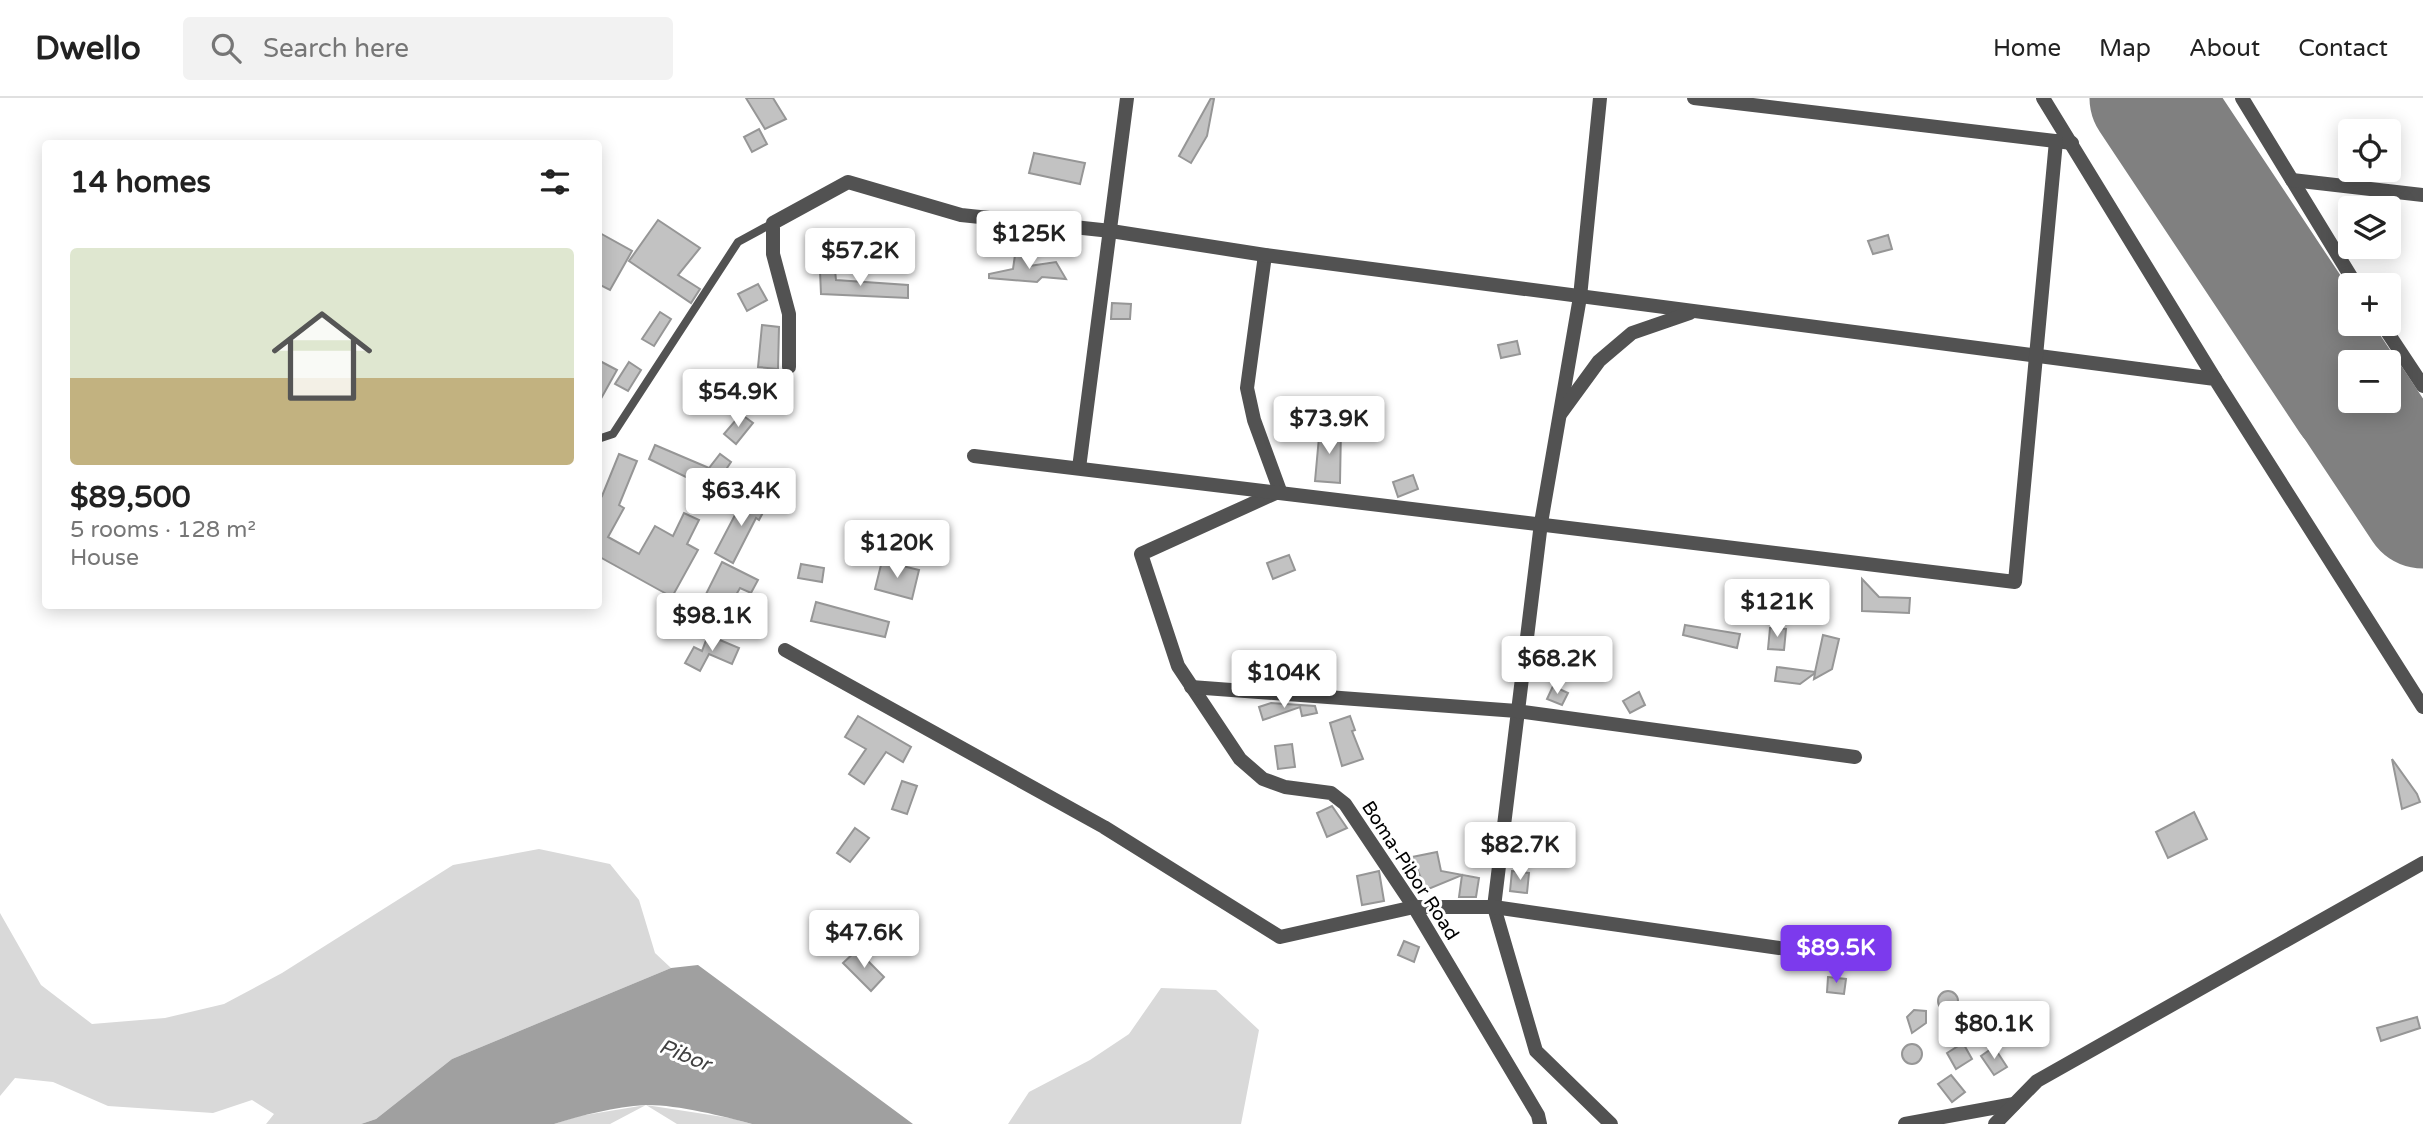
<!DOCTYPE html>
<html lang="en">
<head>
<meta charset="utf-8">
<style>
  :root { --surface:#fff; --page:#f2f2f2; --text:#222; --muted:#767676; --line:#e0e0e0; --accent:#7c3aed }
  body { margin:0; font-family:"Varela Round",sans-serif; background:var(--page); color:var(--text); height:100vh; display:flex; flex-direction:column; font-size:26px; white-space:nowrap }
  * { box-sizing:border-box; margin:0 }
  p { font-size:23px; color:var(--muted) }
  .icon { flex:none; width:38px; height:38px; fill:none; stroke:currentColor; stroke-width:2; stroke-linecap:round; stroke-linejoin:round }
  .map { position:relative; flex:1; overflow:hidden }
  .side { position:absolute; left:42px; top:42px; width:560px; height:469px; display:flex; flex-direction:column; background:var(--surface); border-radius:7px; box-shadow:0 4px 18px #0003 }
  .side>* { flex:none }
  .tools { position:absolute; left:2338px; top:21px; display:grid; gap:14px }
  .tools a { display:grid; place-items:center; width:63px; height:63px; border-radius:7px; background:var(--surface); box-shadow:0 4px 18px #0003; font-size:35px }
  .price { position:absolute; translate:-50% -60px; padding:0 16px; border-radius:7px; background:#fff; color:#222; font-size:23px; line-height:46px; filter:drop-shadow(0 2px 4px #0008) }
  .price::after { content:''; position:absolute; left:50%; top:42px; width:21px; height:16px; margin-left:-10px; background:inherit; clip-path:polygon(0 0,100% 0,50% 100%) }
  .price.active { background:var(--accent); color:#fff }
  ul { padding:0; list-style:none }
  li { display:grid; align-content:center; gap:14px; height:371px; padding:0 28px }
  li span { display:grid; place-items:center; height:217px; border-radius:7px; color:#555 }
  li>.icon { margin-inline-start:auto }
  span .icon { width:126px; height:126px; fill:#fffc; stroke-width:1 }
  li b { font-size:30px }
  h2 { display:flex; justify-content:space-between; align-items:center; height:84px; padding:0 28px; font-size:30px }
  header { display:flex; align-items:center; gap:42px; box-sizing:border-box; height:98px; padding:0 35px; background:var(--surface); border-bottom:2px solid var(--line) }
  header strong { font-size:33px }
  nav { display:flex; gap:38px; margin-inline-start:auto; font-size:24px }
  .search { width:490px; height:63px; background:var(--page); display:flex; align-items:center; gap:18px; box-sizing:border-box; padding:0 24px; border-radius:7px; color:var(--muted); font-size:26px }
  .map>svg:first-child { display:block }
  .green { fill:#d9d9d9 }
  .water { fill:#a0a0a0 }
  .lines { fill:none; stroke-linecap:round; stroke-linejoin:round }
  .runway { stroke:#808080; stroke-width:121 }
  .building { fill:#c2c2c2; stroke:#969696; stroke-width:2 }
  .service { stroke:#525252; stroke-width:8 }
  .minor { stroke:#525252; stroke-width:14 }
  .labels { text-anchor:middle; stroke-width:6; stroke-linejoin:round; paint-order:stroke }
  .street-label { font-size:19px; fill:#000; stroke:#fff }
  .water-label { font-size:21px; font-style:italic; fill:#414141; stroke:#fff }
</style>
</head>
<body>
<header>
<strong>Dwello</strong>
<div class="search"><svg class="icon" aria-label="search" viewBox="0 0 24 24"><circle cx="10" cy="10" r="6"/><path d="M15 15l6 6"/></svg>Search here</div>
<nav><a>Home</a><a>Map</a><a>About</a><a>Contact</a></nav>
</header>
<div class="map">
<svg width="2423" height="1026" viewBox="0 0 2423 1026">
  <rect width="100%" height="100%" fill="#fff"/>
  <g class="green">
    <polygon points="539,751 610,766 639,802 655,855 671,870 452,961 376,1021 361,1026 266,1026 274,1016 252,1002 213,1015 108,1008 53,984 15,980 0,998 0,815 41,887 92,926 165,920 224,906 282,875 453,767"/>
    <polygon points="1161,890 1216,892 1259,932 1241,1026 1008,1026 1029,994 1090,962 1129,936"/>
    <polygon points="646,1007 730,1020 752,1026 677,1026 646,1007 610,1026 554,1026 579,1018"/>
  </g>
  <path class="water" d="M698,867L913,1026H752C724,1018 673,1006 645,1007C615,1009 582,1017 554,1026H361L376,1021L452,961L671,870Z"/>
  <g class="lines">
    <g class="runway">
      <polyline points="2150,0 2350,301"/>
      <polyline points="2352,303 2423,410"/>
    </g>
  </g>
  <g class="building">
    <polygon points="746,0 773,0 786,21 765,31"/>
    <polygon points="1211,0 1214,1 1207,38 1191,65 1179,58"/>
    <polygon points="759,31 767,46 752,54 744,39"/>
    <polygon points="1034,55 1085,65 1080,86 1029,75"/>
    <polygon points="658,122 700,150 678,177 700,191 691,205 629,163"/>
    <polygon points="598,134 632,153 610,192 598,186"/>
    <polygon points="1888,137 1892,151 1873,156 1868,143"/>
    <polygon points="1015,157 1030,159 1029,168 1056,164 1066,181 1042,179 1037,184 989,180 989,176 1013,171"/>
    <polygon points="835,172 836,182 908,187 908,200 821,196 820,173"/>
    <polygon points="758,186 767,202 747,213 738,196"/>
    <polygon points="1112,205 1131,206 1130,221 1111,221"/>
    <polygon points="660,214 671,221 654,248 642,241"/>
    <polygon points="762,227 779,229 778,271 758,269"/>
    <polygon points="1517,243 1520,256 1501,260 1498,247"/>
    <polygon points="598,262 617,272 598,306"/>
    <polygon points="629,264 641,272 628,293 615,286"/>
    <polygon points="741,316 753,325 736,346 724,336"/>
    <polygon points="1320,328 1321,332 1322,329 1341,330 1340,385 1315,383"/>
    <polygon points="655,347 709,370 720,356 731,364 715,388 695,377 692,382 649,361"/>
    <polygon points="619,356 637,363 619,407 624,410 608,439 639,456 655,428 673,438 684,415 699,422 687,446 698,452 672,499 598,458 598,396 602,398"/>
    <polygon points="1413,377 1418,391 1398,399 1393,384"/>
    <polygon points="753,394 769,403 759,422 756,420 733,465 715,455 735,417 739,420"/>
    <polygon points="1289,457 1295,472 1273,481 1267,465"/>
    <polygon points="882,463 919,472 912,501 875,491"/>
    <polygon points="722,464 758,482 751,495 740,490 728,511 705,498"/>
    <polygon points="801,466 824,470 822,484 798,480"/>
    <polygon points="1862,481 1879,499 1910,500 1909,515 1862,513"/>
    <polygon points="816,504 889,524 885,539 811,523"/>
    <polygon points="1685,527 1740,536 1737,550 1683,537"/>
    <polygon points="1770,530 1786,531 1784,552 1768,551"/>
    <polygon points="708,537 739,550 732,566 709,556 700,573 685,565 694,549 702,553"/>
    <polygon points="1823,537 1839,541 1832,571 1814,581 1815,575 1800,586 1775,583 1777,569 1815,574"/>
    <polygon points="1315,554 1325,578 1307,585 1297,561"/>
    <polygon points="1553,588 1568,595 1562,607 1547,601"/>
    <polygon points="1639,594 1645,607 1630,615 1623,603"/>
    <polygon points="1271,605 1315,608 1317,615 1302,618 1300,609 1263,622 1259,609"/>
    <polygon points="858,618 911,649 903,664 886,654 864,686 849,676 866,651 845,639"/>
    <polygon points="1350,618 1355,632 1352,633 1363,661 1342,668 1330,625"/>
    <polygon points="1292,646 1295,669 1278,671 1275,648"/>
    <polygon points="2392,661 2417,696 2420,704 2402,711"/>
    <polygon points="902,683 917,688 907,716 892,711"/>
    <polygon points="1332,708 1347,730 1327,739 1317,715"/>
    <polygon points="2194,714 2207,741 2168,760 2156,734"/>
    <polygon points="855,730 869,740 850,764 837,755"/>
    <polygon points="1437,754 1441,773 1479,780 1476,799 1459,799 1462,777 1426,792 1412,759"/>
    <polygon points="1379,773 1384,803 1362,807 1357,778"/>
    <polygon points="1512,773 1529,775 1527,795 1510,793"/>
    <polygon points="1404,843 1419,849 1414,864 1398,857"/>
    <polygon points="857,852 884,879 871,893 843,865"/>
    <polygon points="1828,879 1846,881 1844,896 1827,894"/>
    <circle cx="1948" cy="903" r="10"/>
    <polygon points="1914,912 1926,913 1926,925 1912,935 1907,919"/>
    <polygon points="2417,919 2420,930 2381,943 2377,930"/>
    <polygon points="1963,945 1972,961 1956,971 1947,955"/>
    <circle cx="1912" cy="956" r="10"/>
    <polygon points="1994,949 2007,969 1994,977 1981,958"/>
    <polygon points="1951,977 1965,994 1952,1004 1938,986"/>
  </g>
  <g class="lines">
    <polyline class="service" points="598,341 613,336 738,144 773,125"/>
    <g class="minor">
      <polyline points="1600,0 1580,199 1541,425 1494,809 1536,953 1611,1026"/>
      <polyline points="1694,0 2072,45"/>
      <polyline points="2043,0 2215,281"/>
      <polyline points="2242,0 2356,187"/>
      <polyline points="2292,82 2423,97"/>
      <polyline points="1265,157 1247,290 1254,322 1280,393 1141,456 1178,568 1240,661 1263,681 1285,689 1331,695 1345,706 1414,809 1538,1017 1540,1026"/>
      <polyline points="2382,226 2423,288"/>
      <polyline points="789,269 789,216 773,156 773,125 848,84 961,117 1111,133 1265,157 2215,281 2423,609"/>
      <polyline points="1561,315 1599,263 1632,235 1690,215"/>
      <polyline points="974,358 2015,484 2056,43"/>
      <polyline points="1079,370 1127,0"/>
      <polyline points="785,552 1104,729 1280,839 1414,809 1494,809 1863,862"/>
      <polyline points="1191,589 1517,613 1855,659"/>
      <polyline points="1905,1026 2014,1006"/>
      <polyline points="1995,1026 2037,983 2423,765"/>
    </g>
  </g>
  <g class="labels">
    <g class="street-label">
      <text transform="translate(1411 772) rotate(57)" y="7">Boma-Pibor Road</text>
    </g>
    <g class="water-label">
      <text transform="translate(685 957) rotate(22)" y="7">Pibor</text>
    </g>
  </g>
</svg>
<div class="tools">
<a><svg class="icon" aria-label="locate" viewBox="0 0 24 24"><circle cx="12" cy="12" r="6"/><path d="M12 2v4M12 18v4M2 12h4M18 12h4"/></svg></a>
<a><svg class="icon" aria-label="layers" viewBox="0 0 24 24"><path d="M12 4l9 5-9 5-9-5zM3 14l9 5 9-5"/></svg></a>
<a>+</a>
<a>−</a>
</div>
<b class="price" style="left:1029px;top:173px">$125K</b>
<b class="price" style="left:860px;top:190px">$57.2K</b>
<b class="price" style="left:738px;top:331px">$54.9K</b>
<b class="price" style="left:1329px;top:358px">$73.9K</b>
<b class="price" style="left:741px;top:430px">$63.4K</b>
<b class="price" style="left:897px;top:482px">$120K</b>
<b class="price" style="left:1777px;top:541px">$121K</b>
<b class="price" style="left:712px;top:555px">$98.1K</b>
<b class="price" style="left:1557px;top:598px">$68.2K</b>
<b class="price" style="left:1284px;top:612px">$104K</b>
<b class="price" style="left:1520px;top:784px">$82.7K</b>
<b class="price" style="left:864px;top:872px">$47.6K</b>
<b class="price active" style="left:1836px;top:887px">$89.5K</b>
<b class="price" style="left:1994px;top:963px">$80.1K</b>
<section class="side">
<h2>14 homes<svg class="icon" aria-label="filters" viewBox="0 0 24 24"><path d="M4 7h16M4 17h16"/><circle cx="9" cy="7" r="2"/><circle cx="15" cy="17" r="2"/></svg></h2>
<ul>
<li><span style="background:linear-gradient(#dfe7d0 60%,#c2b280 0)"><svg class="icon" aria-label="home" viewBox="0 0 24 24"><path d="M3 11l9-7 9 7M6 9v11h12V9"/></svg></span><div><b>$89,500</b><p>5 rooms · 128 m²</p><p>House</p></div></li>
</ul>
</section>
</div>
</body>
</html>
